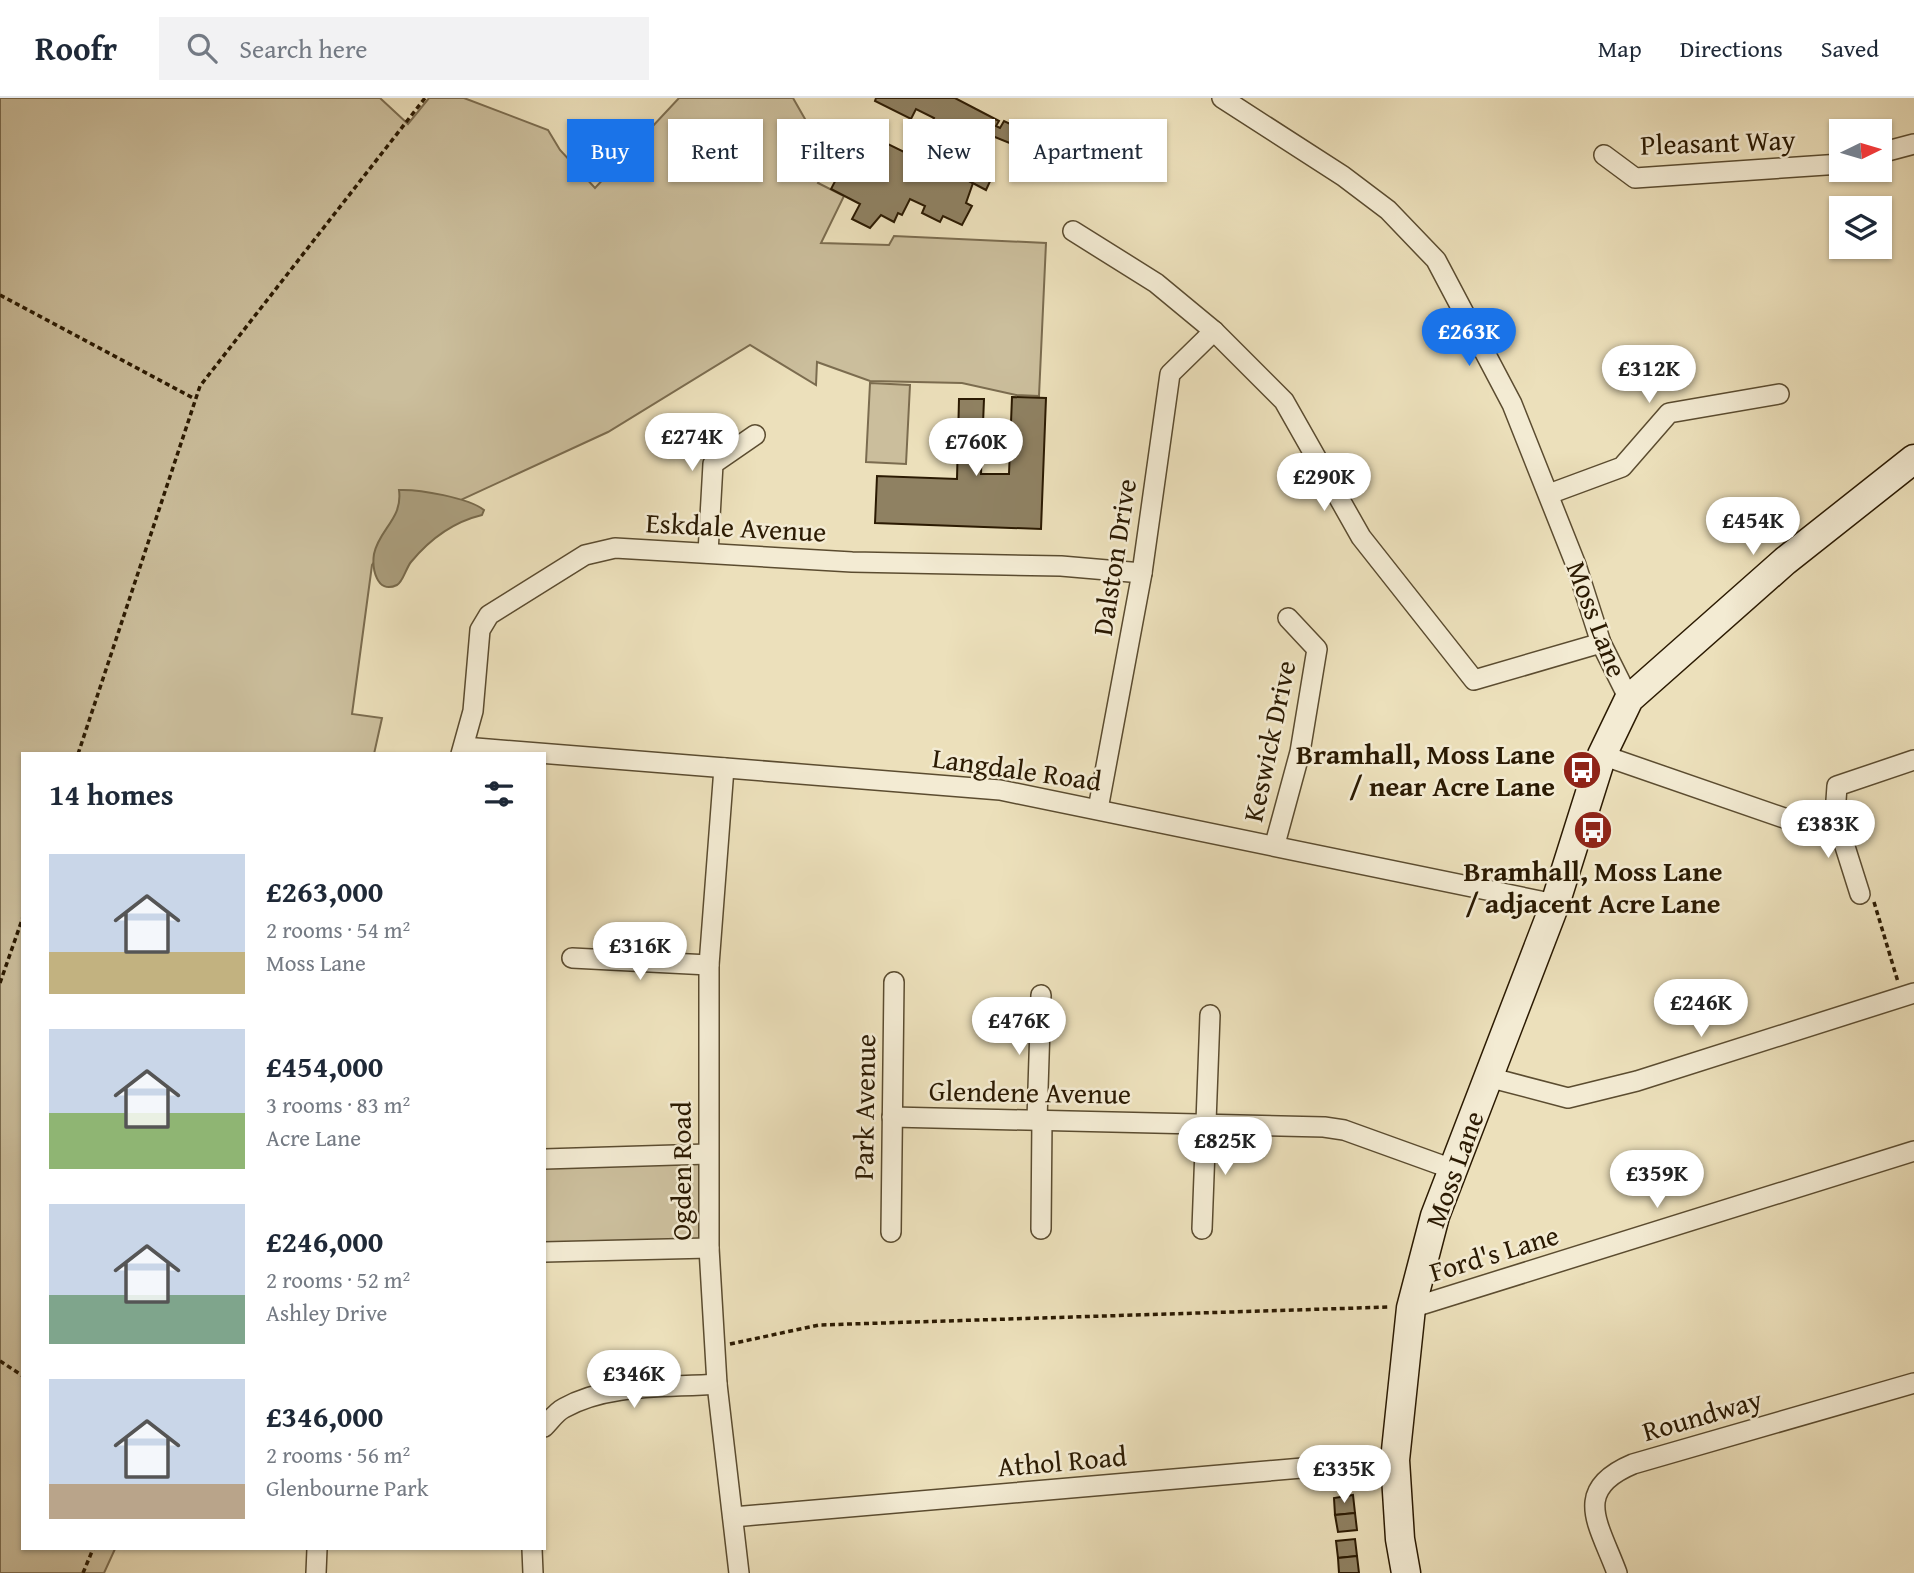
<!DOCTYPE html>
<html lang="en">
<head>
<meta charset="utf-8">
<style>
  :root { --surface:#fff; --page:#f2f2f3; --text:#1f2937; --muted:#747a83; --line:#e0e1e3; --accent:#1a73e8 }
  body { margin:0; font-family:"Gentium Book Plus",serif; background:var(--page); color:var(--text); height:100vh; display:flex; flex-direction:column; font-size:26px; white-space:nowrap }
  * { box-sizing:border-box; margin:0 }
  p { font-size:23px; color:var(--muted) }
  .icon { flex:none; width:38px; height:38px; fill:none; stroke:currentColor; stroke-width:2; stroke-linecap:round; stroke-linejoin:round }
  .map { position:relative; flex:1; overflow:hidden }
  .side { position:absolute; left:21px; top:654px; width:525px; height:798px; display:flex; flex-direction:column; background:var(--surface); border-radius:0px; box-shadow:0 2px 5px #0004 }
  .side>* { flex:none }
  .hud { position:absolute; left:567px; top:21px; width:665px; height:63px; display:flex; gap:14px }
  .needle { width:46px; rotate:85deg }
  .fabs { position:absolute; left:1829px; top:21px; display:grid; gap:14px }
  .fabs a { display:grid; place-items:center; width:63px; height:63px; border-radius:0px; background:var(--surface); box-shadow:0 2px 5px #0004; font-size:35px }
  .price { position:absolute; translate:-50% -60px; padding:0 16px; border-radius:24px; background:#fff; color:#222; font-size:23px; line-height:46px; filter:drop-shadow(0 2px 4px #0008) }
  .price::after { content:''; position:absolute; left:50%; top:42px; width:21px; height:16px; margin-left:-10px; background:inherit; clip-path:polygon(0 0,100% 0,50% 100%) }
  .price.current { background:var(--accent); color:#fff }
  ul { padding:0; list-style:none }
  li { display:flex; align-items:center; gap:21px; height:175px; padding:0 28px }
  li span { display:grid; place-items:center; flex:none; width:196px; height:140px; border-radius:0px; color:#555 }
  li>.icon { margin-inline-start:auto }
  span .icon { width:84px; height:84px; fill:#fffc; stroke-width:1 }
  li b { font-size:30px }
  h2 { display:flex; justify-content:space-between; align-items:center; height:84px; padding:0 28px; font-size:30px }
  .chip { padding:0 24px; border-radius:0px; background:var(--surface); box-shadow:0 2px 5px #0004; font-size:24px; line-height:63px }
  .chip.current { background:var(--accent); color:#fff }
  header { display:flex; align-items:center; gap:42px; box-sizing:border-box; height:98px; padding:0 35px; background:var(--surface); border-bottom:2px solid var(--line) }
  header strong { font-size:33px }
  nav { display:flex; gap:38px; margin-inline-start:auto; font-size:24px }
  .search { width:490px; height:63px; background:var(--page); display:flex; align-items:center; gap:18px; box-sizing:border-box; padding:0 24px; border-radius:0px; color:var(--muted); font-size:26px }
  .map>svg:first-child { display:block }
  .green { fill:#cbbe9c; stroke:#7b6c4f; stroke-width:2 }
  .water { fill:#aa9d7c; stroke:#77694b; stroke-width:2 }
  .building { fill:#8f8162; stroke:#2b1a02; stroke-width:2 }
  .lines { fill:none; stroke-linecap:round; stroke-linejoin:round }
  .minor-casing { stroke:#5b4c30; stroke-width:22 }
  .secondary-casing { stroke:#2b1a02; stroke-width:31 }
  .path { stroke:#2b1a02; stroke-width:3.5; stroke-dasharray:5 3.5; stroke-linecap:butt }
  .minor { stroke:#f3ebd3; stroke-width:19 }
  .secondary { stroke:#f3ebd3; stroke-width:28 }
  .labels { text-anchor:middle; stroke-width:5; stroke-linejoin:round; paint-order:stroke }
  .street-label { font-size:28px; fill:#2b1a02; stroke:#f3ebd3 }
  .poi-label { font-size:28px; font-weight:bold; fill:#2b1a02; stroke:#f3ebd3; text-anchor:end }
</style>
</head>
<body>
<header>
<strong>Roofr</strong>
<div class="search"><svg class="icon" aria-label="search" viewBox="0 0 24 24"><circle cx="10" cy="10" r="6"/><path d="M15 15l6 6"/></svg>Search here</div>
<nav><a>Map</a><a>Directions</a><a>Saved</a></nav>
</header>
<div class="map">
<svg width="1914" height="1475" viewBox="0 0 1914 1475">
  <rect width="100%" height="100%" fill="#ece0bb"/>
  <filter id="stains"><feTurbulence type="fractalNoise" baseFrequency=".00286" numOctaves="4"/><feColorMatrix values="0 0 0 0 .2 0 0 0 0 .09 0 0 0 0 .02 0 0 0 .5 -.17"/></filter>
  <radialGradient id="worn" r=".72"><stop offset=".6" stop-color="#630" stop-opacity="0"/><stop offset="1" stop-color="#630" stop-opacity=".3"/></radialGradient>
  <g class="green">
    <polygon points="0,0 380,0 408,26 429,0 464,0 548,32 560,52 595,90 679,0 793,0 829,63 818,85 844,98 821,145 889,147 894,138 1046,145 1039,298 1016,297 962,285 870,283 817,264 816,287 750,247 608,334 400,430 372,467 352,616 382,620 374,656 23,656 23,1451 115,1451 104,1475 0,1475"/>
    <polygon points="870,285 910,287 906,366 866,364"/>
    <polygon points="708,1056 709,1150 544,1154 544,1061"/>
  </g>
  <path class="water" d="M399,392C419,391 469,400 484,412L482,417C453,424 430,441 411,464C406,470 403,484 397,487C376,497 372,469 374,456C379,431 403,421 399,392Z"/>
  <g class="building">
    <polygon points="876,0 955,0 999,23 996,28 1000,30 1004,23 1023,32 1019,41 1025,44 1022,50 990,37 967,82 973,85 966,105 972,108 962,127 943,118 940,124 922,115 925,108 910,101 902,117 898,115 894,124 881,117 870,130 852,121 860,106 831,91 857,41 884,55 888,46 904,54 913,37 936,49 943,34 930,28 934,20 916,11 911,21 875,3"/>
    <polygon points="974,70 992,79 986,92 967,82"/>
    <polygon points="1012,299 1046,300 1041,431 875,425 877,378 957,381 959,301 984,301 981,376 1009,376"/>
    <polygon points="1353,1397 1355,1415 1335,1417 1334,1400"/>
    <polygon points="1355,1415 1357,1432 1338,1434 1335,1417"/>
    <polygon points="1355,1441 1357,1458 1338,1460 1336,1443"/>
    <polygon points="1357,1458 1359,1475 1339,1475 1338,1460"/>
  </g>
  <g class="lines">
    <g class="minor-casing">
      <g id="minor">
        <polyline points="1222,0 1343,78 1388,112 1436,162 1512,306 1576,467 1601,545 1629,601"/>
        <polyline points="1880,55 1914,46"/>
        <polyline points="1604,57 1635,80 1841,66"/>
        <polyline points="1073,133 1156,185 1214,233 1284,303 1361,439 1474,582 1601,545"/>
        <polyline points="1549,396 1622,369 1669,315 1779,296"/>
        <polyline points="708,455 713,366 755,337"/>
        <polyline points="464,649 1000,692 1555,806"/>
        <polyline points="461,656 473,613 480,532 489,517 585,457 615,450 852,464 1061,468 1142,475"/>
        <polyline points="1602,657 1813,730 1835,717 1837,688 1914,662"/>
        <polyline points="724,670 709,867 709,1150 717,1286 739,1475"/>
        <polyline points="1098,711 1142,475 1170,276 1214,233"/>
        <polyline points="1835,717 1860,796"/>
        <polyline points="1275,746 1300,654 1317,551 1288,520"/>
        <polyline points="572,860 709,867"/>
        <polyline points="1488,979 1568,1000 1637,983 1914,895"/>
        <polyline points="892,1019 1324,1029 1344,1032 1455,1072"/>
        <polyline points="1037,1022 1041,897"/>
        <polyline points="544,1061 708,1056"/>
        <polyline points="1041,1131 1042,1021"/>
        <polyline points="1202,1131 1210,917"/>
        <polyline points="891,1134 894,884"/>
        <polyline points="544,1154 709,1150"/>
        <polyline points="1411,1210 1914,1053"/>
        <path d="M544,1329C550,1323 556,1314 564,1310C608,1285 667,1290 717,1286"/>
        <polyline points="733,1419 1395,1362"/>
        <polyline points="532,1451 533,1475"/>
        <polyline points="316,1475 317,1451"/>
        <path d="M1617,1475C1599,1426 1571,1392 1633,1366L1914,1285"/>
      </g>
    </g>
    <g class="secondary-casing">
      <polyline id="secondary" points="1406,1475 1400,1441 1395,1362 1411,1210 1435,1118 1555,806 1602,657 1629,601 1785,463 1914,361"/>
    </g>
    <g class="path">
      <polyline points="971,76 979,80"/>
      <polyline points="0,197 195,301"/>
      <polyline points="78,656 200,288 425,0"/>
      <polyline points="1874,804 1898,884"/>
      <polyline points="0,885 23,819"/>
      <polyline points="730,1246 819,1227 1389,1209"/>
      <polyline points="0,1263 23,1278"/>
      <polyline points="83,1475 93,1451"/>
    </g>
    <use href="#minor" class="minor"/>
    <use href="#secondary" class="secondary"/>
  </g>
  <defs>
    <g id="bus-disc" transform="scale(2.0125)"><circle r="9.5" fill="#8f2418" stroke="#f3ebd3"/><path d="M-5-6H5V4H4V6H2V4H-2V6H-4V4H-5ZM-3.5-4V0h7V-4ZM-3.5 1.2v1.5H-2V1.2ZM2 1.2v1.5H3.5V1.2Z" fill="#fff"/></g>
  </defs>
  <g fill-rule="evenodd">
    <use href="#bus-disc" x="1582" y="672"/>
    <use href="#bus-disc" x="1593" y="732"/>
  </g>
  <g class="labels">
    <g class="street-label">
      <text transform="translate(1718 44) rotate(-2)" y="10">Pleasant Way</text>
      <text transform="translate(736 429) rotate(3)" y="10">Eskdale Avenue</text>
      <text transform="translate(1114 459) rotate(-81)" y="10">Dalston Drive</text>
      <text transform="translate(1597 521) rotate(69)" y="10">Moss Lane</text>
      <text transform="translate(1269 643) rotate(-78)" y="10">Keswick Drive</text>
      <text transform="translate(1017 671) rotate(8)" y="10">Langdale Road</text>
      <text transform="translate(1030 994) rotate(1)" y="10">Glendene Avenue</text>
      <text transform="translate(864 1009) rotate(-89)" y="10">Park Avenue</text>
      <text transform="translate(1454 1071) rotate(-70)" y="10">Moss Lane</text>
      <text transform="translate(681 1073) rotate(-90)" y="10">Ogden Road</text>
      <text transform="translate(1494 1155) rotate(-17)" y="10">Ford's Lane</text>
      <text transform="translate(1702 1317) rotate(-16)" y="10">Roundway</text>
      <text transform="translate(1062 1363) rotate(-5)" y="10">Athol Road</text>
    </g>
    <g class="poi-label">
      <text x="1555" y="666">Bramhall, Moss Lane<tspan x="1555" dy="32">/ near Acre Lane</tspan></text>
      <text x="1593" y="783" text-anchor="middle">Bramhall, Moss Lane<tspan x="1593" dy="32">/ adjacent Acre Lane</tspan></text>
    </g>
  </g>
  <rect width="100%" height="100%" filter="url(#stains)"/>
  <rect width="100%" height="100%" fill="url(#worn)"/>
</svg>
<div class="fabs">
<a><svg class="needle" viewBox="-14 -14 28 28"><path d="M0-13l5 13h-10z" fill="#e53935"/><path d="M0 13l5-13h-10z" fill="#747a83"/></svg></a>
<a><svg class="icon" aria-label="layers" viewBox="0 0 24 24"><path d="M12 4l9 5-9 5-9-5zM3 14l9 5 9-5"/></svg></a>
</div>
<b class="price current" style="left:1469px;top:270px">£263K</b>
<b class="price" style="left:1649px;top:307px">£312K</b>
<b class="price" style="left:692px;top:375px">£274K</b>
<b class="price" style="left:976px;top:380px">£760K</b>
<b class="price" style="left:1324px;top:415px">£290K</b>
<b class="price" style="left:1753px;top:459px">£454K</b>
<b class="price" style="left:1828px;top:762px">£383K</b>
<b class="price" style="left:640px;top:884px">£316K</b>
<b class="price" style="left:1701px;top:941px">£246K</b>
<b class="price" style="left:1019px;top:959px">£476K</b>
<b class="price" style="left:1225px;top:1079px">£825K</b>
<b class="price" style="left:1657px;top:1112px">£359K</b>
<b class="price" style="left:634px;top:1312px">£346K</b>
<b class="price" style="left:1344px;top:1407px">£335K</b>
<div class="hud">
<a class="chip current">Buy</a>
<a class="chip">Rent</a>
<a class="chip">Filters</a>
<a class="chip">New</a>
<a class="chip">Apartment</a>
</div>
<section class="side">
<h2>14 homes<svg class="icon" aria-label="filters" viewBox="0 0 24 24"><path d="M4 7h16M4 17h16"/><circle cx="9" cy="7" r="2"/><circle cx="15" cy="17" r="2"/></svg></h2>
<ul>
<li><span style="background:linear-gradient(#c9d6e8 70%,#c2b280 0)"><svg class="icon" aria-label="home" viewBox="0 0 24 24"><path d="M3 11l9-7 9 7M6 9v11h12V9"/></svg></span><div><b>£263,000</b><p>2 rooms · 54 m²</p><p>Moss Lane</p></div></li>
<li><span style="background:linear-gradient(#c9d6e8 60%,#8fb573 0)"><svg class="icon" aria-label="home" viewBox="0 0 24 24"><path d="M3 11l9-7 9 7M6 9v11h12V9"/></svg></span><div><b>£454,000</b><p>3 rooms · 83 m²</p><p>Acre Lane</p></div></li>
<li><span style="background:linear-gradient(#c9d6e8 65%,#7fa58c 0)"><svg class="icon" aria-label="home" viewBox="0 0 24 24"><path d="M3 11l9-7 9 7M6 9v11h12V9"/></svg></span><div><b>£246,000</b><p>2 rooms · 52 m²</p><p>Ashley Drive</p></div></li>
<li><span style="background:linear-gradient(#c9d6e8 75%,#b9a48a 0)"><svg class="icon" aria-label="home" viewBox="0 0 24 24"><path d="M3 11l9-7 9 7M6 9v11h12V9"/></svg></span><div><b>£346,000</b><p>2 rooms · 56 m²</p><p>Glenbourne Park</p></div></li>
</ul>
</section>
</div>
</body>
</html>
